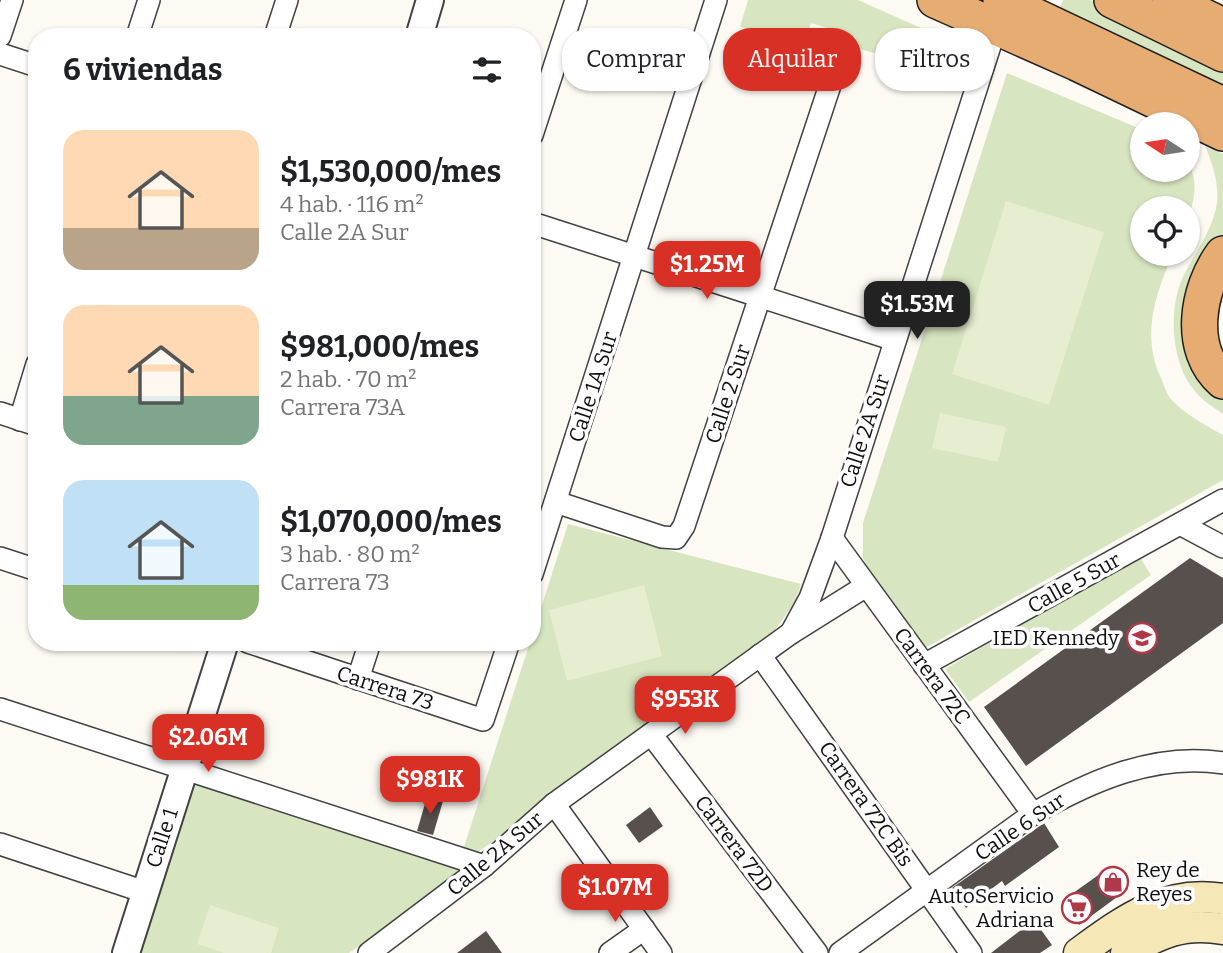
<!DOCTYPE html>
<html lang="es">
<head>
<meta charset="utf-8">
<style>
  :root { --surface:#fff; --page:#f6f6f6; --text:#202124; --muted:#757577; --accent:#d93025 }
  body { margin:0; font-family:Bitter,serif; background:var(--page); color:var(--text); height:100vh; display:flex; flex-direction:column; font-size:26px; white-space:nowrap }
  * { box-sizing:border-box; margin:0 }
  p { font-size:23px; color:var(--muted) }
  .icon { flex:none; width:38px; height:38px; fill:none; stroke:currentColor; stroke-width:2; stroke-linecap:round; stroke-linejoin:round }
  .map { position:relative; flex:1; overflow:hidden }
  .details { position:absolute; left:28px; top:28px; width:513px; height:623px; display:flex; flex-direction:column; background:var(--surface); border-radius:28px; box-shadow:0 2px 5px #0004 }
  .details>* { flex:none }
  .hud { position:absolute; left:562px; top:28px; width:555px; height:63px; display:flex; gap:14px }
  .needle { width:46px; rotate:282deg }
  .fabs { position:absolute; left:1130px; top:112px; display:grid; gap:14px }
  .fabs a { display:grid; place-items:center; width:70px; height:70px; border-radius:50%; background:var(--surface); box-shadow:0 2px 5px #0004; font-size:35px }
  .price { position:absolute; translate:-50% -60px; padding:0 16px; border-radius:14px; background:var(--accent); color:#fff; font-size:23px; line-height:46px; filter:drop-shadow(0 2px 4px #0008) }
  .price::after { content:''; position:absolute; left:50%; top:42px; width:21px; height:16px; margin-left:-10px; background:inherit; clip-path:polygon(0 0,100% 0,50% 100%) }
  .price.current { background:#222; color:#fff }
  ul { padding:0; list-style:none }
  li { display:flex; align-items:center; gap:21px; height:175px; padding:0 35px }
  li span { display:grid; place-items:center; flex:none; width:196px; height:140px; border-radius:21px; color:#555 }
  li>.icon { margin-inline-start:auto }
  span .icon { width:84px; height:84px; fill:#fffc; stroke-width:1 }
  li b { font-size:30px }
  h2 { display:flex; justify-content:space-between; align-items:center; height:84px; padding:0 35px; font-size:30px }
  .chip { padding:0 24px; border-radius:28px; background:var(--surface); box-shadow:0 2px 5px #0004; font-size:24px; line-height:63px }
  .chip.current { background:var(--accent); color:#fff }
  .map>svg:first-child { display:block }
  .green { fill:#d7e5c0 }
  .pitch { fill:#e6edd1 }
  .building { fill:#57504d }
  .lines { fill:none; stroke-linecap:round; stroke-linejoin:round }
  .minor-casing { stroke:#424242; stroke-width:24 }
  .tertiary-casing { stroke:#424242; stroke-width:30 }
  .secondary-casing { stroke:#313131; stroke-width:33 }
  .trunk-casing { stroke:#202020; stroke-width:38 }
  .minor { stroke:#fff; stroke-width:21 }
  .tertiary { stroke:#fff; stroke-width:26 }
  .secondary { stroke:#f5e8b6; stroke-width:30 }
  .trunk { stroke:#e6ac72; stroke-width:35 }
  .labels { text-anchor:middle; stroke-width:7; stroke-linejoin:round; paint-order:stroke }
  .street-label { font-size:21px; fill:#0f0f0f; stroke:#fff }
  .poi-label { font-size:21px; fill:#0f0f0f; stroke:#fff; text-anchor:end }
</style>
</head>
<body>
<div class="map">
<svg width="1223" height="953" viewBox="0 0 1223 953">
  <rect width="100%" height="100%" fill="#fdfaf3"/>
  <g class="green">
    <polygon points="748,0 858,0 968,49 958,77 853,47 856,37 811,23 804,44 740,27"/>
    <polygon points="1063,0 1090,0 1223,64 1223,96 1056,16"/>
    <path d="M1007,73L1143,130V170H1188V162C1199,183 1194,199 1188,220V208H1143V254H1173C1155,294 1141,336 1161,378C1164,385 1166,393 1170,398C1184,414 1205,425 1223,435V480L925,648L868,571L863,557V523Z"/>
    <path d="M1205,146L1223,154V237L1202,268L1223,396V414C1213,407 1202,400 1194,390C1171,363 1168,308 1183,277C1194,254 1213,230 1217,203C1219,184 1213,164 1205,146Z"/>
    <polygon points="568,524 801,584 795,602 773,633 477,853 463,850 530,642 532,642 532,636"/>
    <polygon points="1138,554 1151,575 969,702 945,669"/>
    <polygon points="193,778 467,868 349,953 138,953"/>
  </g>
  <g class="pitch">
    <polygon points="1006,201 1104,232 1049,405 952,374"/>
    <polygon points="940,413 1006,427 998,462 932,448"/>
    <polygon points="644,585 662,656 567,681 549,610"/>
    <polygon points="210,905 279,928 271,953 224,953 197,944"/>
  </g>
  <g class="building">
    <polygon points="1190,558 1223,578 1223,623 1026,766 984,707"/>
    <polygon points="427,797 443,801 433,835 417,831"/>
    <polygon points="650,807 663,826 639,843 626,825"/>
    <polygon points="1044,823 1059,847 1005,886 1002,881 966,908 952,888"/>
    <polygon points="1111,866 1128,889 1079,925 1062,901"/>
    <polygon points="1034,920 1052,945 1040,953 991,953"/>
    <polygon points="486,931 502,953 457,953"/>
  </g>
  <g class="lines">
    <g class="minor-casing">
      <g id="minor">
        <polyline points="0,36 12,0"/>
        <polyline points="137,37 149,0"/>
        <polyline points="275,37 287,0"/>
        <polyline points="0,54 37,66"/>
        <polyline points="532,135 576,0"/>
        <polyline points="532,223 895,340"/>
        <polyline points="0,413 37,425"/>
        <polyline points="20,420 37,364"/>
        <polyline points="556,502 662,537 676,538 684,526 842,49"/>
        <polyline points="1180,524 1223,547"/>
        <polyline points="832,538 1033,814"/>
        <polyline points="0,558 37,570"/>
        <polyline points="532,574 716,0"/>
        <polyline points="791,633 810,598 832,538 996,27"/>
        <polyline points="248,642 483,720 509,642"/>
        <polyline points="760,655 971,953"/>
        <polyline points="924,665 1223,500"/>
        <polyline points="358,679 370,642"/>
        <polyline points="0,709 484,866"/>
        <polyline points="651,734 817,953"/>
        <polyline points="554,804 661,953"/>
        <polyline points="0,844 145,892"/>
        <polyline points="369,953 484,866 554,804 791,633 866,586"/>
        <polyline points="610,953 644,929"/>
        <path d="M840,953L1033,814C1090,781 1156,752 1223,763"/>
      </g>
    </g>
    <g class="tertiary-casing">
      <g id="tertiary">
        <polyline points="419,37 430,0"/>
        <polyline points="126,953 225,642"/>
      </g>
    </g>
    <g class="secondary-casing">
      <g id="secondary">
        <path d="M1079,953C1123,921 1165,889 1223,899"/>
        <path d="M1126,953C1159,933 1184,922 1223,929"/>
      </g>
    </g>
    <g class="trunk-casing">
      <g id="trunk">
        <polyline points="935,0 1077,63 1223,133"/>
        <polyline points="1001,0 1223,105"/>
        <polyline points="1112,0 1223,54"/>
        <polyline points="1170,0 1223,26"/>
        <path d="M1223,254C1197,289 1187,350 1223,381"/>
      </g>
    </g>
    <use href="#minor" class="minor"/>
    <use href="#tertiary" class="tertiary"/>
    <use href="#secondary" class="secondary"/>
    <use href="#trunk" class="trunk"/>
  </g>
  <defs>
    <g id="school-ring" transform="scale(1.575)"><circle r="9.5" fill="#fff" stroke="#af3849" stroke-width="1.5"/><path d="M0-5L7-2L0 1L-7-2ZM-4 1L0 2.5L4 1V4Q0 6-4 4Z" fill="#af3849"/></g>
    <g id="shop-ring" transform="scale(1.575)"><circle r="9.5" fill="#fff" stroke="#af3849" stroke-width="1.5"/><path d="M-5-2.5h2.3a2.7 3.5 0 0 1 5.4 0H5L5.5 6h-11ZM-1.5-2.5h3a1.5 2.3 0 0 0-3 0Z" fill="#af3849"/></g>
    <g id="supermarket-ring" transform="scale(1.575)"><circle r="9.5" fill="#fff" stroke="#af3849" stroke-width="1.5"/><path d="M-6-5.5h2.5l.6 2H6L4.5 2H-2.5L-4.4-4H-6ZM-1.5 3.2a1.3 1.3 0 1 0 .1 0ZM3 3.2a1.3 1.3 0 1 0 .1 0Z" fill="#af3849"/></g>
  </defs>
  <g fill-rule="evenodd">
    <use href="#school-ring" x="1142" y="638"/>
    <use href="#shop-ring" x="1113" y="882"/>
    <use href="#supermarket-ring" x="1077" y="908"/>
  </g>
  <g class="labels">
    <g class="street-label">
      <text transform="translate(593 387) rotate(-72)" y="7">Calle 1A Sur</text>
      <text transform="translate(728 394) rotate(-72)" y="7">Calle 2 Sur</text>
      <text transform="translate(865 431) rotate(-72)" y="7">Calle 2A Sur</text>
      <text transform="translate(1074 583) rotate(-29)" y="7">Calle 5 Sur</text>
      <text transform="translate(932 676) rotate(54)" y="7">Carrera 72C</text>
      <text transform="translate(385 688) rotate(18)" y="7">Carrera 73</text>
      <text transform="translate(866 804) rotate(55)" y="7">Carrera 72C Bis</text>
      <text transform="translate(1020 827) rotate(-34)" y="7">Calle 6 Sur</text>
      <text transform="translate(162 838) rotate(-72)" y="7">Calle 1</text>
      <text transform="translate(734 844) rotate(53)" y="7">Carrera 72D</text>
      <text transform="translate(495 854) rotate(-40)" y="7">Calle 2A Sur</text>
    </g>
    <g class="poi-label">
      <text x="1119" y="645">IED Kennedy</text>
      <text x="1136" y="877" text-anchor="start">Rey de<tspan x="1136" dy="24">Reyes</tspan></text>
      <text x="1054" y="903">AutoServicio<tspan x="1054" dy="24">Adriana</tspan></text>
    </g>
  </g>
</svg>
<div class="fabs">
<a><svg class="needle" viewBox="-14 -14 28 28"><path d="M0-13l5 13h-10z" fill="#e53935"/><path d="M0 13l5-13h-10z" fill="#757577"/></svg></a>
<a><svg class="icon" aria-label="locate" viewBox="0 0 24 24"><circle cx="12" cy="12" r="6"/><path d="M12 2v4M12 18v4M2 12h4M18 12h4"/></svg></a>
</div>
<b class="price" style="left:707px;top:301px">$1.25M</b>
<b class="price current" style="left:917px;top:341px">$1.53M</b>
<b class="price" style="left:685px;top:736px">$953K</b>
<b class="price" style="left:208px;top:774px">$2.06M</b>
<b class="price" style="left:430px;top:816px">$981K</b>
<b class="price" style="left:615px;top:924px">$1.07M</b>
<div class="hud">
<a class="chip">Comprar</a>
<a class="chip current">Alquilar</a>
<a class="chip">Filtros</a>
</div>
<section class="details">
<h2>6 viviendas<svg class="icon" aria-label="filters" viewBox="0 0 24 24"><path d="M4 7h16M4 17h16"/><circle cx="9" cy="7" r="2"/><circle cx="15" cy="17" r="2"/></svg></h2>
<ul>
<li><span style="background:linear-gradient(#ffd9b3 70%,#b9a48a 0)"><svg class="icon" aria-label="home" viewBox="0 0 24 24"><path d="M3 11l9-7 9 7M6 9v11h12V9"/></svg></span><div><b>$1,530,000/mes</b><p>4 hab. · 116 m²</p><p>Calle 2A Sur</p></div></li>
<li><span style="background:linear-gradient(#ffd9b3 65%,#7fa58c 0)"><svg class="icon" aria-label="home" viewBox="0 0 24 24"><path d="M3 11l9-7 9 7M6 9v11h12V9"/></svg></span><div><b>$981,000/mes</b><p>2 hab. · 70 m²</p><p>Carrera 73A</p></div></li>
<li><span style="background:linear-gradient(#bfe0f5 75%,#8fb573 0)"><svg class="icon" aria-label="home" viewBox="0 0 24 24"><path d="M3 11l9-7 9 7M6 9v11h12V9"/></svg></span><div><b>$1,070,000/mes</b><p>3 hab. · 80 m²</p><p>Carrera 73</p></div></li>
</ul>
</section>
</div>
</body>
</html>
